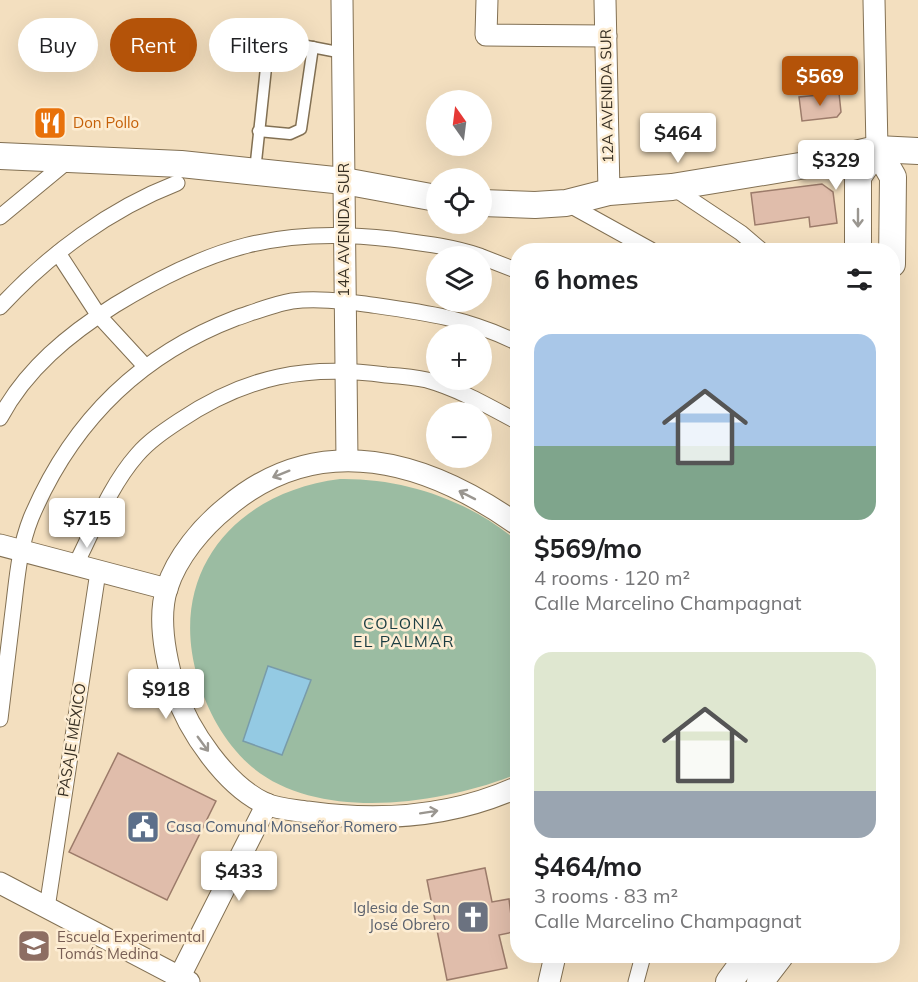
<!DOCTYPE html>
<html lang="en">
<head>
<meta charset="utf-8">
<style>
  :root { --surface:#fff; --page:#f6f6f6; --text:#202124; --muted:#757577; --accent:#b45309 }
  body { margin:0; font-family:Mulish,sans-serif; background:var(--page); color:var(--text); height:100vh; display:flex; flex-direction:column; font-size:22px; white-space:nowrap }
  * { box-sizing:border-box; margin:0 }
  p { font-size:20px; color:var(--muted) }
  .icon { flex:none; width:33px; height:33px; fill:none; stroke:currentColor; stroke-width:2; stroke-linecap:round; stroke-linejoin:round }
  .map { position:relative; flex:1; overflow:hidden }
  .panel { position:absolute; left:510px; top:243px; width:390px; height:720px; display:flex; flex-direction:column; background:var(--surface); border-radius:24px; box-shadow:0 6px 24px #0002 }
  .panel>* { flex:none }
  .hud { position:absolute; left:18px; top:18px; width:402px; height:54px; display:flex; gap:12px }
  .needle { width:39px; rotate:346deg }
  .buttons { position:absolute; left:426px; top:90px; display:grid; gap:12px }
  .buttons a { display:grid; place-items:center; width:66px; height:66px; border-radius:50%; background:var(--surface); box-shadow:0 6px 24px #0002; font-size:30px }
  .price { position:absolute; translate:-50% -51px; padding:0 14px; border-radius:6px; background:#fff; color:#222; font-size:20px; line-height:39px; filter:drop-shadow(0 2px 3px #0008) }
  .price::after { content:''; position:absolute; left:50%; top:36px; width:18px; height:14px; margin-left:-9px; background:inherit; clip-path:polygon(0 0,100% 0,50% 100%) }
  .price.selected { background:var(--accent); color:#fff }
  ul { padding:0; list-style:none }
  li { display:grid; align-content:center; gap:12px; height:318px; padding:0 24px }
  li span { display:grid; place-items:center; height:186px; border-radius:18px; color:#555 }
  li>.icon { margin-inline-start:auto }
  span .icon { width:108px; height:108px; fill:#fffc; stroke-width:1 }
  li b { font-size:26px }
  h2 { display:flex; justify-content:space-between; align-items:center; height:72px; padding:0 24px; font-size:26px }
  .chip { padding:0 21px; border-radius:27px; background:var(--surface); box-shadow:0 6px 24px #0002; font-size:21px; line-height:54px }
  .chip.selected { background:var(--accent); color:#fff }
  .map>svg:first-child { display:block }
  .green { fill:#9bbca2 }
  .water { fill:#94cae3; stroke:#789ba9; stroke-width:1.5 }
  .building { fill:#e0bdab; stroke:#9c7b6a; stroke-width:1.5 }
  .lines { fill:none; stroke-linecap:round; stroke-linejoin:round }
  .service-casing { stroke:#827053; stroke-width:13 }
  .pedestrian-casing { stroke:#827053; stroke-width:17 }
  .minor-casing { stroke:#827053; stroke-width:23 }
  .tertiary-casing { stroke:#827053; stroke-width:28 }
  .service { stroke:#fff; stroke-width:10 }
  .pedestrian { stroke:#fff; stroke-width:15 }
  .minor { stroke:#fff; stroke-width:21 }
  .tertiary { stroke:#fff; stroke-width:26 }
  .oneway { stroke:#9a9690 }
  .labels { text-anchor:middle; stroke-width:5; stroke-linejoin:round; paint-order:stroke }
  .street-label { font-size:15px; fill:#362e22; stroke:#fdedd3 }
  .food-label { font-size:15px; fill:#c56008; stroke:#fdedd3; text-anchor:start }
  .service-label { font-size:15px; fill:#4e5e75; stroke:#fdedd3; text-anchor:start }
  .worship-label { font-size:15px; fill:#5b616d; stroke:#fdedd3; text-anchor:end }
  .education-label { font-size:15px; fill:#785e54; stroke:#fdedd3; text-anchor:start }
  .neighbourhood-label { font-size:16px; letter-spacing:1.5px; fill:#1c3d42; stroke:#fdedd3 }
</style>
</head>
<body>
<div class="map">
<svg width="918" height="982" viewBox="0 0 918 982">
  <rect width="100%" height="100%" fill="#f3dfbf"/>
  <path class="green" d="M340,479C403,478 469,500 517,541V774C443,804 319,823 252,767C226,745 207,711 198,679C166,573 235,492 340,479Z"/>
  <polygon class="water" points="268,666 311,680 282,755 243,741"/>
  <g class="building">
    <polygon points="839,93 841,112 837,117 802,121 799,97"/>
    <polygon points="822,184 833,192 837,223 810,227 809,217 755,225 751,193"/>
    <polygon points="118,753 216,801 167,900 69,852"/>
    <polygon points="485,868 492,902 509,899 513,932 499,935 507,968 447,980 427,880"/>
  </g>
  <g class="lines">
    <g class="service-casing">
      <g id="service">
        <polyline points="258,131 290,134 301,129 313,47"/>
        <polyline points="255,171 268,49 286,42 343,53"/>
      </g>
    </g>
    <g class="pedestrian-casing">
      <g id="pedestrian">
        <polyline points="672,187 741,233 761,250"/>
        <polyline points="566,203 651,250"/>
        <polyline points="0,217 69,160"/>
        <polyline points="58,253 99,316 145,366"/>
        <polyline points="482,257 518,271"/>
        <path d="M0,307C49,254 110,209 177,183"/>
        <path d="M0,418C26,369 69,334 115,305C210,247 279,226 391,239C421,243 450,246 480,256"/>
        <path d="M75,566C94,529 109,487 137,455C149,441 164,431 179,421C246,376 307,364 386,375C400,376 414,377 427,380C459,389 488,406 518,422"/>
        <path d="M0,719C4,683 9,647 13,611C17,579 19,548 31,518C71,423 139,355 236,318C254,312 274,304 292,301C316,298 341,301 365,304C421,312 465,317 518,343"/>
        <polyline points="47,908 98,572"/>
        <polyline points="636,982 643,956"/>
      </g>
    </g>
    <g class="minor-casing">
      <g id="minor">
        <polyline points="342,0 347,460"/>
        <polyline points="487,0 486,35 606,36"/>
        <polyline points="605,0 609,192"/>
        <polyline points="874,0 877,149"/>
        <path d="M518,525C428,461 320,428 227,507C202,527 177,557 167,588C157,619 166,660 175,690C188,730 226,786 266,804C278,809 295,810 307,812C378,822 452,817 518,787"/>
        <polyline points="0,545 167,589"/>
        <polyline points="0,883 189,982"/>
        <polyline points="177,982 267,804"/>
        <polyline points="549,982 555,956"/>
      </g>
    </g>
    <g class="tertiary-casing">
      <g id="tertiary">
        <polyline points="877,149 893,177 892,264"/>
        <polyline points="0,156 181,164 344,181 436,198"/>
        <polyline points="482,203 535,205 566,203 609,192 672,187 812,164 877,149 918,151"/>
        <polyline points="858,250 858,177 877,149"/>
        <polyline points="729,982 748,956"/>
        <polyline points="760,982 780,956"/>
      </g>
    </g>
    <use href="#service" class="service"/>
    <use href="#pedestrian" class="pedestrian"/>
    <use href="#minor" class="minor"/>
    <use href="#tertiary" class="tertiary"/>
  </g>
  <defs><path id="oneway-shaft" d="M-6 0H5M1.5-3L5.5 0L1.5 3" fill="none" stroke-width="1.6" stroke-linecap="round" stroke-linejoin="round" transform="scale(1.5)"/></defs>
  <g class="oneway">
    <use href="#oneway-shaft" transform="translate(858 218) rotate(90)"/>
    <use href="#oneway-shaft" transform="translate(281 474) rotate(158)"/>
    <use href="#oneway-shaft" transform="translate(467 495) rotate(-153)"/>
    <use href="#oneway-shaft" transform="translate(203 744) rotate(54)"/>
    <use href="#oneway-shaft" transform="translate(429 812) rotate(-9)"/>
  </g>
  <defs>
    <g id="restaurant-square" transform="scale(1.725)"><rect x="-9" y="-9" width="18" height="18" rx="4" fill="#e8710a" stroke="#fdedd3"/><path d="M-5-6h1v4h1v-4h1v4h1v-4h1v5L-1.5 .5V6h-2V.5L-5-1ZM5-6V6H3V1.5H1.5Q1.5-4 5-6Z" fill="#fff"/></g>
    <g id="civic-square" transform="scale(1.725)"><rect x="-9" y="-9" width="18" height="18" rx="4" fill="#5c6f8a" stroke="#fdedd3"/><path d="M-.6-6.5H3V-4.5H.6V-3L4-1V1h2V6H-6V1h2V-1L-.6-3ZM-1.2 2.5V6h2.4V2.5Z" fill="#fff"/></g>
    <g id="church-square" transform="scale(1.725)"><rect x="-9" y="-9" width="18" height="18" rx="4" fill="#6b7280" stroke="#fdedd3"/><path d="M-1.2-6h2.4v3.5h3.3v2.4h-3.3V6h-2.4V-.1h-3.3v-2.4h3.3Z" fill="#fff"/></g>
    <g id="school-square" transform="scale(1.725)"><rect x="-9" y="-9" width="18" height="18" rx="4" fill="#8d6e63" stroke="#fdedd3"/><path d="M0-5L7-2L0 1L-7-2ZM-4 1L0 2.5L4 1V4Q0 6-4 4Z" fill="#fff"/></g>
  </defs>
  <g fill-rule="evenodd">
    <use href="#restaurant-square" x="50" y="123"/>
    <use href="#civic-square" x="143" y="827"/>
    <use href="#church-square" x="473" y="917"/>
    <use href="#school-square" x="34" y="946"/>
  </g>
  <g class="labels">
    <g class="street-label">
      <text transform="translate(607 96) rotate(-91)" y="5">12A AVENIDA SUR</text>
      <text transform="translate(344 230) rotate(-90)" y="5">14A AVENIDA SUR</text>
      <text transform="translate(72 740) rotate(-81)" y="5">PASAJE MÉXICO</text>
    </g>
    <g class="food-label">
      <text x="73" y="128">Don Pollo</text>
    </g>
    <g class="service-label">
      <text x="166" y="832">Casa Comunal Monseñor Romero</text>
    </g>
    <g class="worship-label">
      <text x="450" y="913">Iglesia de San<tspan x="450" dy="17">José Obrero</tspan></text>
    </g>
    <g class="education-label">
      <text x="57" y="942">Escuela Experimental<tspan x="57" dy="17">Tomás Medina</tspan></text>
    </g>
    <g class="neighbourhood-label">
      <text x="404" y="629">COLONIA<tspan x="404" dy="18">EL PALMAR</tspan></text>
    </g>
  </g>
</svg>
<div class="buttons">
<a><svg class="needle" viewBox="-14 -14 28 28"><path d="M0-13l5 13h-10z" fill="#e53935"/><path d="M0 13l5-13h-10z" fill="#757577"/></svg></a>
<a><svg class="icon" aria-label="locate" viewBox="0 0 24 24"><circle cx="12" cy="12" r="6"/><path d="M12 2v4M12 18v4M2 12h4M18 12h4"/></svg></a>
<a><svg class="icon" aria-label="layers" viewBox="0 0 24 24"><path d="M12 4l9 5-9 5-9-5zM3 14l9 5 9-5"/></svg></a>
<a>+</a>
<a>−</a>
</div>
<b class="price selected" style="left:820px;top:107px">$569</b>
<b class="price" style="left:678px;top:164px">$464</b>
<b class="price" style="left:836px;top:191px">$329</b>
<b class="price" style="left:87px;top:549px">$715</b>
<b class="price" style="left:166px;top:720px">$918</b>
<b class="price" style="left:239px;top:902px">$433</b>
<div class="hud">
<a class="chip">Buy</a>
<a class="chip selected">Rent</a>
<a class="chip">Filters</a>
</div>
<section class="panel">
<h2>6 homes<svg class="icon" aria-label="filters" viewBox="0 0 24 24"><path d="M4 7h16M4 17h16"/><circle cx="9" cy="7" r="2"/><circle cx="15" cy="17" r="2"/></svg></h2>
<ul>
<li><span style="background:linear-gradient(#a9c7e8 60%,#7fa58c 0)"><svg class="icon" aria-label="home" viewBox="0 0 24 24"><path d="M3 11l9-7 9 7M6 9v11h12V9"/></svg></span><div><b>$569/mo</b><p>4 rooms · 120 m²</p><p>Calle Marcelino Champagnat</p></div></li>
<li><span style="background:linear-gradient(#dfe7d0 75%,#9aa5b1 0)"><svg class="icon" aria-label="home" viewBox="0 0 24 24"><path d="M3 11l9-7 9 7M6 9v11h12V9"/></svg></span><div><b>$464/mo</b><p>3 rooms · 83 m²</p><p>Calle Marcelino Champagnat</p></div></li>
</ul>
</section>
</div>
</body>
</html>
